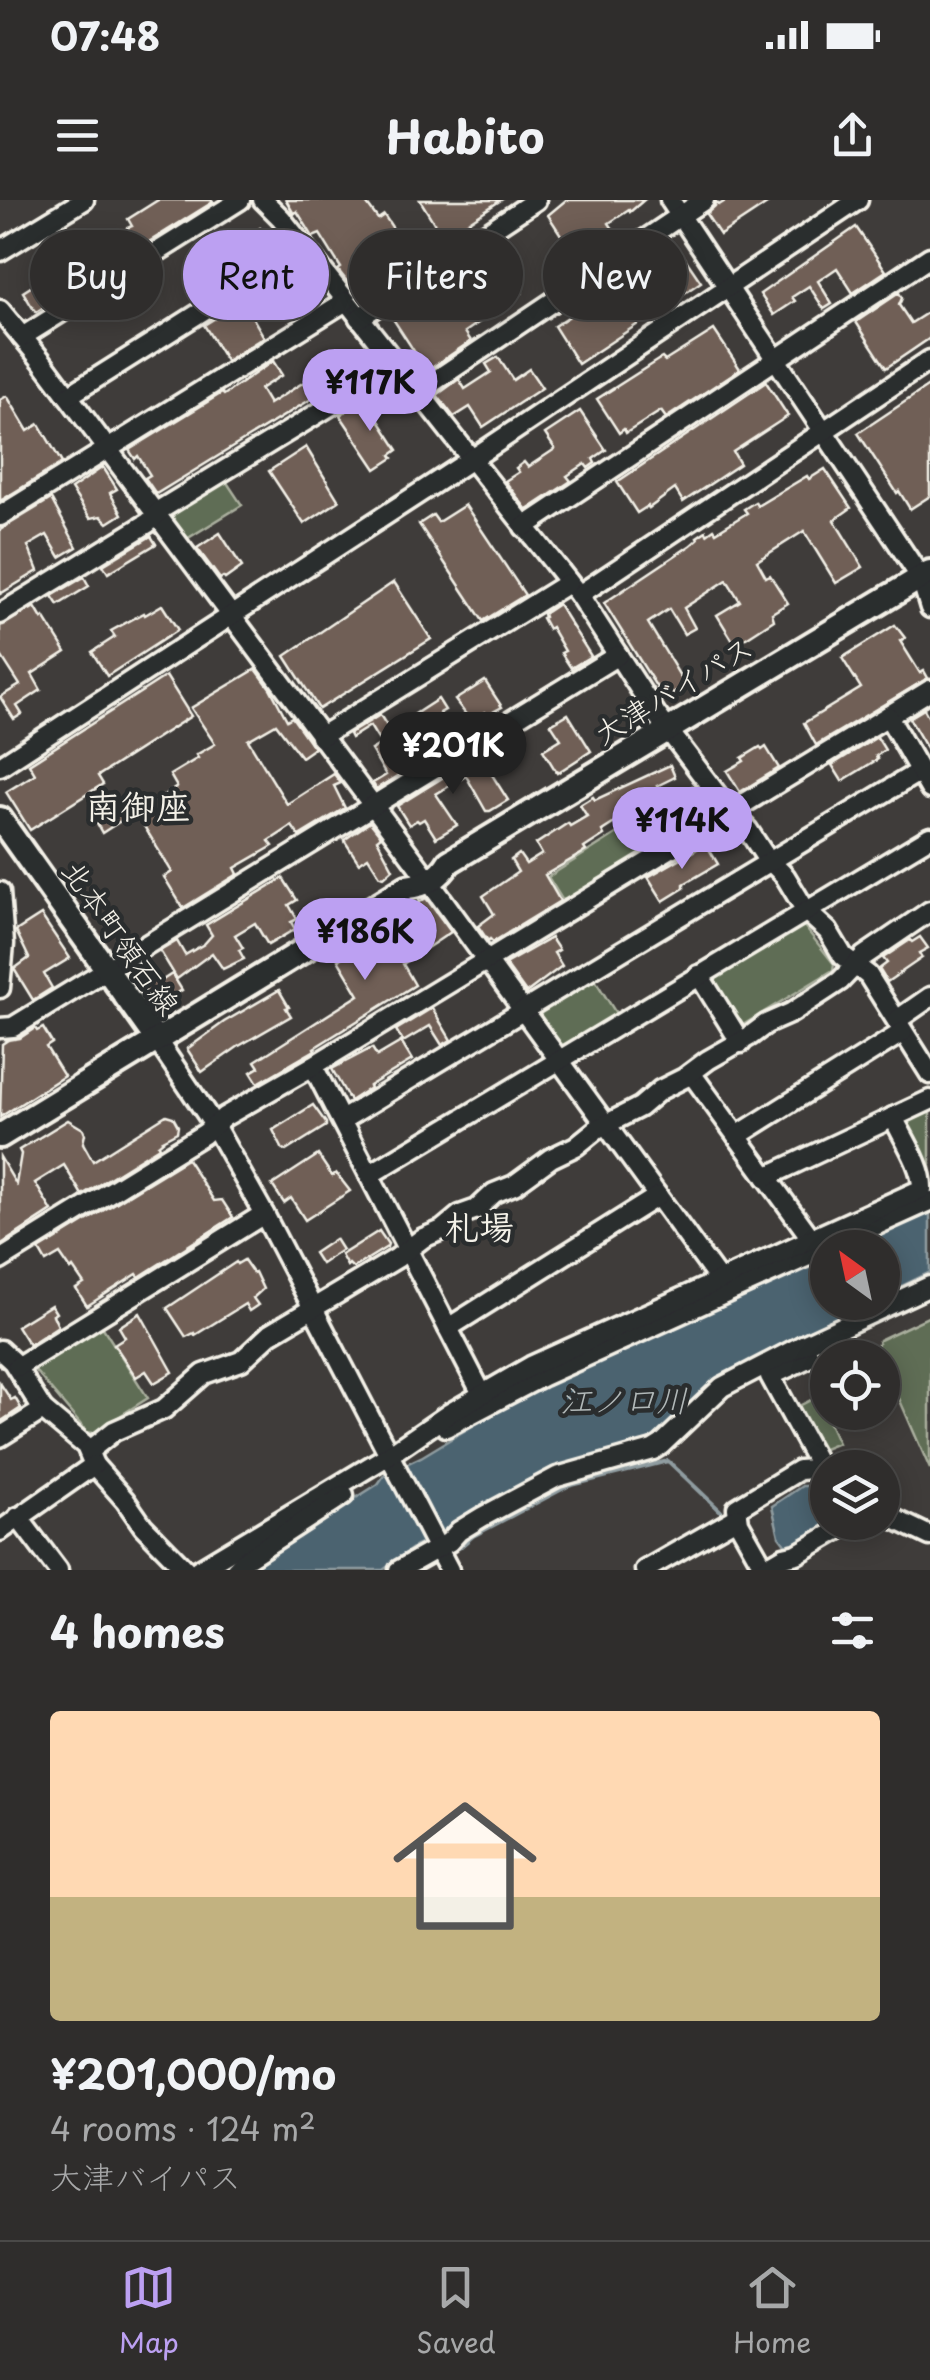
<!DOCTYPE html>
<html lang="en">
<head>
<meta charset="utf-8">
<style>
  :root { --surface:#2f2d2c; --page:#373534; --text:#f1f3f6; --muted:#a7a8a9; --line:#4a4948; --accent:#bca0f2 }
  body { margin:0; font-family:"Playpen Sans","Klee One",sans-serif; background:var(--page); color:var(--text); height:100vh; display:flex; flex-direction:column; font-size:38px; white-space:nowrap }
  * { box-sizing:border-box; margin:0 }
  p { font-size:32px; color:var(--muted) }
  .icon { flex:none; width:55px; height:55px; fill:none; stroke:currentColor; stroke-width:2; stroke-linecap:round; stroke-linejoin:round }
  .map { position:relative; height:1370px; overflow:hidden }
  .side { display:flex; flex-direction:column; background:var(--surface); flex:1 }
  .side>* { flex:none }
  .guide { position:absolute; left:30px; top:30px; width:870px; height:90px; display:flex; gap:20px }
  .needle { width:65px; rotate:327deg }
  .tools { position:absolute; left:810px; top:1030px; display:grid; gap:20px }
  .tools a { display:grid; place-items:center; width:90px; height:90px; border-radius:50%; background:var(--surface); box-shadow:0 5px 25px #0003,0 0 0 2px var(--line); font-size:50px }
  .price { position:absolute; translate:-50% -85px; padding:0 22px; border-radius:35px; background:var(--accent); color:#111; font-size:32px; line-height:65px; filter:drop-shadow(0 2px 5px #0008) }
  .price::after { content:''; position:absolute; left:50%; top:60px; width:30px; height:22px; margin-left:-15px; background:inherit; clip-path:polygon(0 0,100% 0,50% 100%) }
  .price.current { background:#222; color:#fff }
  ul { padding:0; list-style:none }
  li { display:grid; align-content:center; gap:20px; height:530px; padding:0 50px }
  li span { display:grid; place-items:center; height:310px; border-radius:10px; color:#555 }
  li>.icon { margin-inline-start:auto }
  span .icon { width:180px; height:180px; fill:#fffc; stroke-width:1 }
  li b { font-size:42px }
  h2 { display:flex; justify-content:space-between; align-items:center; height:120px; padding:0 50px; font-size:42px }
  .chip { padding:0 35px; border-radius:45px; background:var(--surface); box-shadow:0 5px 25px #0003,0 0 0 2px var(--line); font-size:35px; line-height:90px }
  .chip.current { background:var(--accent); color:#111 }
  .status { display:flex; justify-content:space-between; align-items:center; height:70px; padding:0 50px; background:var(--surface); direction:ltr }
  .status svg { height:28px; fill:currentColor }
  header { display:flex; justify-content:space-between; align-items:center; height:130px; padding:0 50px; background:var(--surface); font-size:45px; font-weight:700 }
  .dock { display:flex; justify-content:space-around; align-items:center; height:140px; border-top:2px solid var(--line); background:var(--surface); font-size:28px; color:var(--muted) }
  .dock a { display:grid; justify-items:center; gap:5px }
  .dock .current { color:var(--accent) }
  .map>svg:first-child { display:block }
  .green { fill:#5f6d54; stroke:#aaaf9e; stroke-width:2.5 }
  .water { fill:#4c6370; stroke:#8f9ca0; stroke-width:2.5 }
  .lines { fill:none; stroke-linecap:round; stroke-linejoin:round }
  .stream { stroke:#8f9ca0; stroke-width:4 }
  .building { fill:#6f5f56; stroke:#f4f1e8; stroke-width:2.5 }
  .minor-casing { stroke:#f4f1e8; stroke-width:25 }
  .major-casing { stroke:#f4f1e8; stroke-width:30 }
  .minor { stroke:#2a2d2e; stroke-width:18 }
  .major { stroke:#2a2d2e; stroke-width:22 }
  .labels { text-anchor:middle; stroke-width:9; stroke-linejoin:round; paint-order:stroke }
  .street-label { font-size:30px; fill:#f4f1e8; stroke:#2a2d2e }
  .water-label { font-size:32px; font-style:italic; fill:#b1b8b8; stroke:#2a2d2e }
  .quarter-label { font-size:35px; font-weight:bold; fill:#f4f1e8; stroke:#2a2d2e }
</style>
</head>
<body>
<div class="status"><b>07:48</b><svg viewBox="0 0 49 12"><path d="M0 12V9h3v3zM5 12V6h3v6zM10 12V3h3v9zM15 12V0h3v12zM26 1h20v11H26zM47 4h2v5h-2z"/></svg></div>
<header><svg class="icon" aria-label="menu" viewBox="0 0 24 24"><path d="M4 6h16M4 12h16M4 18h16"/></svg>Habito<svg class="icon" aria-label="share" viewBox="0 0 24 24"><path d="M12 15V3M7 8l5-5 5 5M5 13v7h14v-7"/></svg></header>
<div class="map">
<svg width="930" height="1370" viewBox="0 0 930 1370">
  <rect width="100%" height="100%" fill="#3f3c3a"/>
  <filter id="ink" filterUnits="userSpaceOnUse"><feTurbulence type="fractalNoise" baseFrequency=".01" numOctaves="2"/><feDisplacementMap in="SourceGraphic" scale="20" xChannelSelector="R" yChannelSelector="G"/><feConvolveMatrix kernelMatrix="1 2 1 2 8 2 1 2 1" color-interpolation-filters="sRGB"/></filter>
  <g filter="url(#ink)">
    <g class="green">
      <polygon points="224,278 242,305 185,340 165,313"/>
      <polygon points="692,586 715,615 566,706 548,677"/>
      <polygon points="800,721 834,764 833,770 738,828 710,776"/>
      <polygon points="592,775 619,818 566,850 560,849 535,814 537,809"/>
      <polygon points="930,908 930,982 903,922"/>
      <polygon points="930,1116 930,1269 877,1148 879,1140"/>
      <polygon points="100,1123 148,1198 93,1233 87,1232 31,1166"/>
      <polygon points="817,1197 838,1243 819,1251 795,1208"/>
    </g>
    <g class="water">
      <polygon points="930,1012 930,1072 883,1095 882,1048 853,1047"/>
      <polygon points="827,1059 828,1102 867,1103 735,1169 701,1193 648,1244 564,1266 487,1303 449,1327 446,1332 414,1347 383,1370 254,1370 257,1367 255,1362 378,1284 385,1274 421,1257 517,1199"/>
      <polygon points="802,1286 809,1286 827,1297 828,1322 833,1323 788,1348 779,1336 772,1306"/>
    </g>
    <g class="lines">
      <g class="stream">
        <polyline points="801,1277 823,1288"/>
        <polyline points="459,1348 473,1336 568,1286 668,1261 727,1317"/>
      </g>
    </g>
    <g class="building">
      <polygon points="158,0 211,0 213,2 139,48 127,28 132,26 128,19"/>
      <polygon points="286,0 364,0 378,19 384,15 413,59 391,73 393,76 379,85 374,77 353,89 338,70 341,68 320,34 313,37 297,11 294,14"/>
      <polygon points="420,0 501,0 442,39 434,27 436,26"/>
      <polygon points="566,0 644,0 630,12 629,10 609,23 613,29 574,55 548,15"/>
      <polygon points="727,0 773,0 720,35 706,14 715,6 716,2 719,5"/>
      <polygon points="856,27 886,71 853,93 837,68 818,81 832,104 824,109 809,86 792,97 795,101 774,115 760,94"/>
      <polygon points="260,28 275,49 278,49 259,60 257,56 245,64 234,46"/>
      <polygon points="84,53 95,74 36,112 34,110 23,92"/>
      <polygon points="497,54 522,93 465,132 471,141 427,171 393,119 455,81 453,78 462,72 463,75"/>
      <polygon points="682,54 701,82 578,164 554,126 627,80 621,71 633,63 647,85 675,66 672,61"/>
      <polygon points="290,72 291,74 295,72 302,82 280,96 271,83"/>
      <polygon points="899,93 902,98 899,105 911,123 930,111 930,138 886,168 856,122"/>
      <polygon points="243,101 264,137 226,161 204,125"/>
      <polygon points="714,130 740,169 666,218 661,211 626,233 624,229 619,233 597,199 658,160 662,158 665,161"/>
      <polygon points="498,157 513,180 529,169 542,188 483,227 470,207 454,217 437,195 459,179 465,189 491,172 486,164"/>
      <polygon points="273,161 282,175 260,189 269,204 336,162 339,167 342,165 349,176 156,294 145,278 150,275 138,256 135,259 129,250 222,193 224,195"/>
      <polygon points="766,182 788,216 733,252 740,264 683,302 675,289 649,308 648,306 637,313 617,282"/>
      <polygon points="930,185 930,296 910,309 899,291 897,293 858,233"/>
      <polygon points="7,196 28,231 39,224 62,263 0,301 0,200"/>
      <polygon points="365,199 398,250 391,255 393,258 376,269 340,215"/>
      <polygon points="580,211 606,250 593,259 595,263 588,268 585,264 567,276 571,281 527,310 505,281 519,272 516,268 524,262 528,267 555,249 545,234"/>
      <polygon points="306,247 339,301 304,324 269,271"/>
      <polygon points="103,267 117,289 110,293 122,314 108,323 101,316 90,318 71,289"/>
      <polygon points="825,269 851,308 834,320 863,367 836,383 804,331 757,361 766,377 770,375 788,403 772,413 774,420 743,440 741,436 733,441 717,415 740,401 727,380 684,408 695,428 684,434 669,409 648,423 686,486 664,499 604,403 691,345 698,339 697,337 706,331 707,334 714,329 716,332 747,313 744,309 755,302 757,306 807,276 809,279"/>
      <polygon points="51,299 77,347 60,357 47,335 28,346 38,371 0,394 0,330"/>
      <polygon points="465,305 525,395 483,421 419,324 433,315 438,322"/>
      <polygon points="220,333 242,367 225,379 223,377 220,379 197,348"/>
      <polygon points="151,336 156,344 108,373 103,365"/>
      <polygon points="84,377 89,386 58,405 52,396"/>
      <polygon points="394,382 431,439 319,509 285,456"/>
      <polygon points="558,404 591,456 571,468 561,453 565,451 551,427 548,429 542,418 544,417 543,414"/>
      <polygon points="162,405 178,430 107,476 92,452 115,437 111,431 144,413 145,415"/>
      <polygon points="35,407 42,419 44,417 66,452 32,474 41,490 17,506 22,514 14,519 0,497 20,485 0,454 0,426"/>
      <polygon points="895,425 905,438 900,441 920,473 924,471 928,478 816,545 804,523 861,488 842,458"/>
      <polygon points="256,469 270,488 287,520 292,517 314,548 301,557 276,524 248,540 287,604 334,574 341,583 334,586 345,608 299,636 292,626 269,641 273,646 235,668 238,674 183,708 164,677 172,672 136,613 177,587 170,575 198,558 196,555 215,544 191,508"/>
      <polygon points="166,476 191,516 98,576 103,584 30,630 6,592 35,574 29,564"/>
      <polygon points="485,481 502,507 487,515 485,512 471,521 455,500"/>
      <polygon points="438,499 445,510 440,513 453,534 418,555 421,559 409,566 410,568 376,589 373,583 386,575 371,550 381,544 370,526 351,538 349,534 380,515 394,537 419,522 415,514"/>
      <polygon points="924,509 930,520 930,554 909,518"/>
      <polygon points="568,514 591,551 557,573 543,550 561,539 551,524"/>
      <polygon points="877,537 885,550 876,556 878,559 842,581 832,565"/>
      <polygon points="760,547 762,550 766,547 779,568 740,592 727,571 744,561 742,558"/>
      <polygon points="481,554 484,558 482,559 508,600 490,611 486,611 466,576 436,594 457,625 436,638 424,619 419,622 417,620 409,625 397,606"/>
      <polygon points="670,565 675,577 657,586 666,600 629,625 624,617 602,631 604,635 584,648 586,651 545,675 560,701 493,742 490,739 488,741 478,726 494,714 483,696 518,672 511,660 519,654 526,664 542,654 536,644 568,623 570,626 587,616 580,605 593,597 595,600"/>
      <polygon points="126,606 131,614 102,633 97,624"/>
      <polygon points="370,622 381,636 377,639 393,669 384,677 380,676 368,657 359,663 344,640"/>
      <polygon points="706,644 718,664 684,684 684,688 663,701 648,677"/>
      <polygon points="283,678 297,700 289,705 297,719 291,722 295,729 268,745 255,723 235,735 243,748 239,750 244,759 223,769 212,753 177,779 160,751 177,741 185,755 204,744 212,735 206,725"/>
      <polygon points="426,698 451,732 403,764 415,785 314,848 315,850 258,883 251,872 259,867 255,861 359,795 338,760 361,745 357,740 377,728 380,734 406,719 403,713"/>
      <polygon points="41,715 70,758 44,774 52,788 33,800 14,769 29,758 16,731"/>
      <polygon points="920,737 928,748 919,753 922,758 887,782 879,769 887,763 883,758 910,740 912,742"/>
      <polygon points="551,738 559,750 554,753 562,766 526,793 505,764"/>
      <polygon points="144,761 158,783 172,774 182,790 163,802 161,798 152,803 132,769"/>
      <polygon points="279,790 289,807 286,808 291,816 239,846 202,872 187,849 224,822"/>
      <polygon points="432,808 451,840 442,845 430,826 403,842 396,830"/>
      <polygon points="35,828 37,831 43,828 52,843 46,847 64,876 0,917 2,844 8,840 20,838"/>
      <polygon points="401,842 412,860 369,886 370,888 350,901 332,869 372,848 377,856"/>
      <polygon points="313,905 326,923 326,926 286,951 283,950 273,930"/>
      <polygon points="166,915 173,917 178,926 177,932 162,940 163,941 158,945 159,947 82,995 64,965 35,983 52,1011 0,1045 0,957 16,984 21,954 19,950 68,920 83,929 85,934 83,943 93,961"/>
      <polygon points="318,955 332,976 336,973 350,991 305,1020 291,998 284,1003 272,985"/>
      <polygon points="187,959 214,1001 222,1000 233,1017 139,1077 137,1074 87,1106 76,1089 84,1084 73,1068 71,1070 60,1054 46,1062 39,1050"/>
      <polygon points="379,1031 388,1044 387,1047 353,1068 349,1064 347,1066 341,1055"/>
      <polygon points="335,1039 342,1050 321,1064 314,1053"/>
      <polygon points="244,1060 253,1073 255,1072 263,1089 253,1098 258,1105 249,1111 245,1104 200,1132 195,1135 194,1133 186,1137 167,1108 236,1062 237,1064"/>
      <polygon points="51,1105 56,1113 53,1115 58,1126 29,1145 17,1126"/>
      <polygon points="140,1113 173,1172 154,1183 146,1171 136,1177 114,1144 125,1137 119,1127"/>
      <polygon points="0,1183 11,1200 15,1198 21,1208 0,1222"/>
    </g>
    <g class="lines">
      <g class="minor-casing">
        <g id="minor">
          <polyline points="263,0 281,18 579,395 656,514 725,605 748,630 765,656 785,676 806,711 828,731 843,756 868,775 930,874"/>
          <polyline points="670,0 905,354 921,378 930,386"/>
          <polyline points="0,51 84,0"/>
          <polyline points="0,110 42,161 422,671"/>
          <polyline points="359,118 536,0"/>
          <polyline points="22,137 240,0"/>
          <polyline points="418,192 704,0"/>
          <polyline points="68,196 304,47"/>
          <polyline points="0,316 346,101"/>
          <polyline points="524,327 930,57"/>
          <polyline points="921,378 930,408"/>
          <polyline points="579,395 930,160"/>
          <polyline points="0,414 148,323 163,308 397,165"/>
          <polyline points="888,516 930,490"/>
          <polyline points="320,537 568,383"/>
          <polyline points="0,566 484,251 858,0"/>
          <polyline points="429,681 719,1080"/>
          <polyline points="0,692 4,744 0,788"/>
          <polyline points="699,775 741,843"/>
          <polyline points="897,820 930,797"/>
          <polyline points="0,828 13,827 618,455"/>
          <polyline points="156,839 214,925 264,1014 449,1370"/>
          <polyline points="313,866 482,1194"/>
          <polyline points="691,873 811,1038"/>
          <polyline points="342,920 920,571"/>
          <polyline points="737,936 903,832"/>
          <polyline points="369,975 930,637"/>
          <polyline points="766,977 930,900"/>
          <polyline points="0,1060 204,934 224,917 313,866 888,516 930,589"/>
          <polyline points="448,1128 658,996"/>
          <polyline points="803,1145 810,1157 770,1176 828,1282"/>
          <polyline points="0,1150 13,1162 43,1210 86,1246 94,1265 125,1300 143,1326 186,1370"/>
          <polyline points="17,1167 264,1014"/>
          <polyline points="446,1227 543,1176 930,1001"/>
          <polyline points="0,1237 43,1210"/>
          <polyline points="89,1251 114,1231 164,1209 204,1174 241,1161 270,1134 397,1058 423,1038 442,1030 460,1015 477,1009 494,993 514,985 551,958 576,946 597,929 640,907 660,890 684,878 708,860 750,836 766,824 791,813 840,781 864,756 930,711"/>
          <polyline points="882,1313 930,1336"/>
          <polyline points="18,1317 58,1370"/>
          <polyline points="0,1331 94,1265"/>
          <polyline points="765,1369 739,1323 737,1308 799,1270 813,1269 825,1279"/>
          <path d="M198,1370L389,1255L450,1213L531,1166L922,989C923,967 903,938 893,917"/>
          <polyline points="235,1370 246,1359 344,1295"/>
          <polyline points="399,1370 449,1342 459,1331 482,1317 557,1277 653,1250 661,1245 722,1187 803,1145 930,1086"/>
          <polyline points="645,1370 738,1317"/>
          <polyline points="762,1370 784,1357 797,1354 852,1322"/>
        </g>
      </g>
      <g class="major-casing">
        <g id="major">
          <polyline points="0,619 156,839"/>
          <path d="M0,936L407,687C425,685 440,678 449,662L930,372"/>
        </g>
      </g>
      <use href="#minor" class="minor"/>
      <use href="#major" class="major"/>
    </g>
  </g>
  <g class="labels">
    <g class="street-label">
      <text transform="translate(674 491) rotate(-31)" y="10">大津バイパス</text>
      <text transform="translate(120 738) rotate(55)" y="10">北本町領石線</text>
    </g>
    <g class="water-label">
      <text x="624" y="1212">江ノ口川</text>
    </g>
    <g class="quarter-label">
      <text x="138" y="619">南御座</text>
      <text x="479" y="1040">札場</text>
    </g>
  </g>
</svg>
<div class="tools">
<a><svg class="needle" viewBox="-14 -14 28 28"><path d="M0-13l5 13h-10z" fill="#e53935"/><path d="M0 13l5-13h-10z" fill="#a7a8a9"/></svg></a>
<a><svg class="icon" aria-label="locate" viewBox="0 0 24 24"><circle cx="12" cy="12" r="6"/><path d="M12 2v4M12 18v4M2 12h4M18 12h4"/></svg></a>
<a><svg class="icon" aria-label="layers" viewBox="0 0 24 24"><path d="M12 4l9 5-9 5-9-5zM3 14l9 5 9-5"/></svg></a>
</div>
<b class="price" style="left:370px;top:234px">¥117K</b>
<b class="price current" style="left:453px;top:597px">¥201K</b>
<b class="price" style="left:682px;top:672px">¥114K</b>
<b class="price" style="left:365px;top:783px">¥186K</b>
<div class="guide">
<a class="chip">Buy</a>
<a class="chip current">Rent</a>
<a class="chip">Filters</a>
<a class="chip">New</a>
</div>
</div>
<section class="side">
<h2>4 homes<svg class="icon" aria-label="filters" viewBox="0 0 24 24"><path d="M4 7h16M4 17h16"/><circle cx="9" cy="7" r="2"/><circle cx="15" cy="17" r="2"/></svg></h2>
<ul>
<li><span style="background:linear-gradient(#ffd9b3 60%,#c2b280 0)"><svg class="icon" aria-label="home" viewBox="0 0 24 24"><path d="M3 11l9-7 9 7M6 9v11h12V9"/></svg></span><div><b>¥201,000/mo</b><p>4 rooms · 124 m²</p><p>大津バイパス</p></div></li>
</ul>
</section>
<nav class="dock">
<a class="current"><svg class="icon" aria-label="map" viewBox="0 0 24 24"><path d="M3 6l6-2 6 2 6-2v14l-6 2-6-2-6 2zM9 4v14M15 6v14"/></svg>Map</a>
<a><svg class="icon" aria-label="saved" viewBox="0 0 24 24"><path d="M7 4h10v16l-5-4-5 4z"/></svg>Saved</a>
<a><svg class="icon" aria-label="home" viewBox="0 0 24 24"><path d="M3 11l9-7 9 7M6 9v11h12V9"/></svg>Home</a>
</nav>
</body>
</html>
